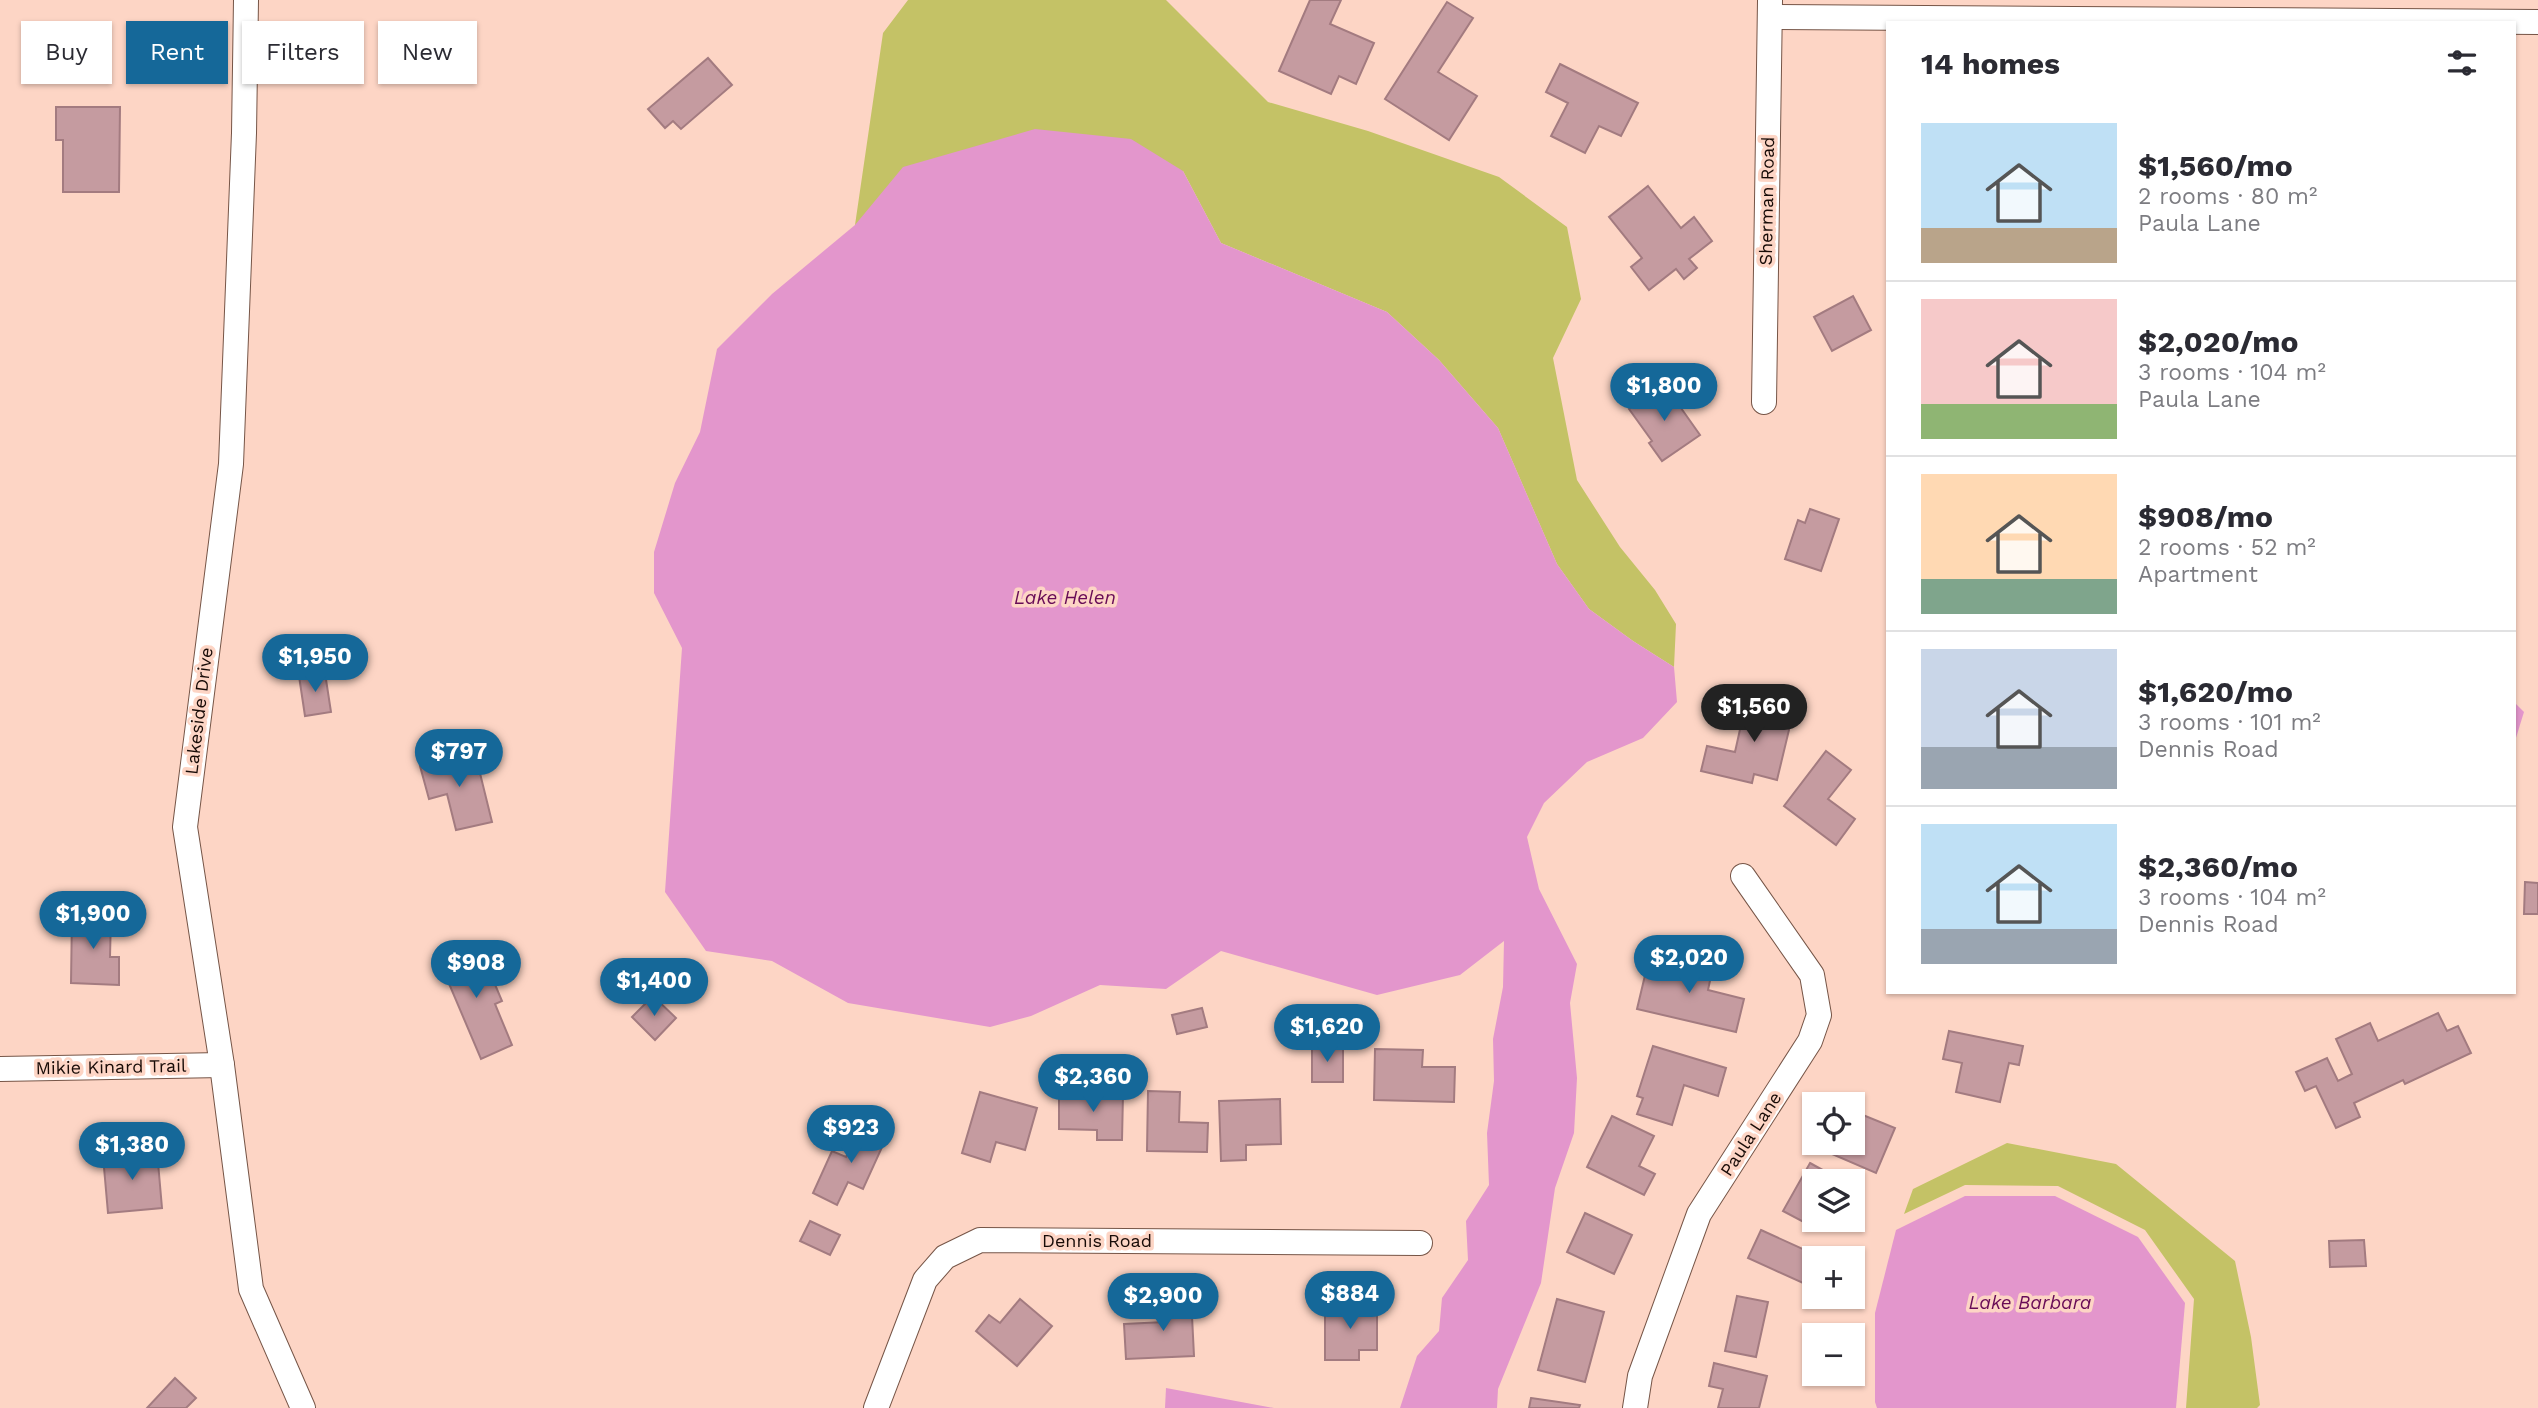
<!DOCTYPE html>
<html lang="en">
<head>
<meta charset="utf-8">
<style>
  :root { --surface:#fff; --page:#f2f2f3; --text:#2b2b33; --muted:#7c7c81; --line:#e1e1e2; --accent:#156899 }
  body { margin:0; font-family:"Work Sans",sans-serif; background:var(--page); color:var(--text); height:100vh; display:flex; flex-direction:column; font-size:26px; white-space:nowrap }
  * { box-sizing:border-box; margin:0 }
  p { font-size:23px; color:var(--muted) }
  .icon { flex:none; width:38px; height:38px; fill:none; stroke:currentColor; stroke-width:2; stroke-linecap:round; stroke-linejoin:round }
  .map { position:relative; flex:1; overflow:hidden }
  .details { position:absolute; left:1886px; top:21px; width:630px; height:973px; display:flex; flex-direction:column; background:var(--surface); border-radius:0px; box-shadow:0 2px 5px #0004 }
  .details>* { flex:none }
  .hud { position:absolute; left:21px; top:21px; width:665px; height:63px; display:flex; gap:14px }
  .controls { position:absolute; left:1802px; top:1092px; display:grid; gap:14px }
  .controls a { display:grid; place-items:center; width:63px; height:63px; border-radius:0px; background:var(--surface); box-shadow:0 2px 5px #0004; font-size:35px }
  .price { position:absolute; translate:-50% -60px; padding:0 16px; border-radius:24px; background:var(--accent); color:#fff; font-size:23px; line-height:46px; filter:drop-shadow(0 2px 4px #0008) }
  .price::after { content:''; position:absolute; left:50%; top:42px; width:21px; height:16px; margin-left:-10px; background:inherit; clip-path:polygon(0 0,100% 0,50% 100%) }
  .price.current { background:#222; color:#fff }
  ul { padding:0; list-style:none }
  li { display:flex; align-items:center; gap:21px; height:175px; padding:0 35px }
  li+li { border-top:2px solid var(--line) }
  li span { display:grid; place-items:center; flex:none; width:196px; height:140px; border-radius:0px; color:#555 }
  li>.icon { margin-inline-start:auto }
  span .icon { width:84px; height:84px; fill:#fffc; stroke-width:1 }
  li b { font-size:30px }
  h2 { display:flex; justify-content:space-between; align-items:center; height:84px; padding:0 35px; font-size:30px }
  .pill { padding:0 24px; border-radius:0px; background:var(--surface); box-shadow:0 2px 5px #0004; font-size:24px; line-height:63px }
  .pill.current { background:var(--accent); color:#fff }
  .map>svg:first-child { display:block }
  .green { fill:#c4c266 }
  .water { fill:#e396cc }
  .building { fill:#c59ba0; stroke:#a37b80; stroke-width:2 }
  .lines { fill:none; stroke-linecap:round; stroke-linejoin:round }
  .minor-casing { stroke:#765547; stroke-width:26 }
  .minor { stroke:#fff; stroke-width:24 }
  .labels { text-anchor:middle; stroke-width:7; stroke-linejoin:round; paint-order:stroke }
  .street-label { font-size:18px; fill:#180b07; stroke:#fdd5c5 }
  .water-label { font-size:19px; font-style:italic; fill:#680b56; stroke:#fdd5c5 }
</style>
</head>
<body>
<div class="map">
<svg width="2538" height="1408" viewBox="0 0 2538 1408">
  <rect width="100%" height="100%" fill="#fdd5c5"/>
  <g class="green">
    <polygon points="908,0 1166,0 1268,102 1368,131 1499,177 1567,227 1581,299 1553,358 1577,480 1620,547 1655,590 1676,624 1674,667 1633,641 1589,609 1557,564 1498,428 1439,360 1387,312 1221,243 1183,171 855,225 883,33"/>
    <polygon points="2007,1143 2116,1164 2235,1261 2251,1337 2260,1405 2257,1408 2186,1408 2194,1299 2145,1230 2058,1186 1965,1185 1904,1214 1913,1189"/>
  </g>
  <g class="water">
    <polygon points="1035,129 1131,139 1183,171 1221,243 1387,312 1439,360 1498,428 1557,564 1589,609 1633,641 1674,667 1677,702 1643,738 1587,762 1544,803 1527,837 1539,889 1577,964 1570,1003 1577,1078 1574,1133 1555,1188 1541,1283 1498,1389 1497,1408 1400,1408 1417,1356 1439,1331 1442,1298 1468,1260 1466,1221 1489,1185 1487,1133 1494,1081 1493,1039 1503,987 1504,941 1460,975 1377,995 1221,951 1166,989 1100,985 1031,1016 990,1027 848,1003 772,961 706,951 665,892 682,648 654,593 654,552 675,483 700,432 717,349 772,294 855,225 903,167"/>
    <polygon points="2515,703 2524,712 2515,741"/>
    <polygon points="1965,1196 2055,1196 2138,1237 2185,1303 2176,1408 1877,1408 1875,1402 1875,1313 1896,1230"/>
    <polygon points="1166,1388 1274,1408 1165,1408"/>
  </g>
  <g class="building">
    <polygon points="1310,0 1341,0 1330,24 1374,43 1356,84 1339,76 1331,94 1279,71"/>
    <polygon points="1447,2 1473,18 1438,72 1477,96 1449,140 1385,99"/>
    <polygon points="708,58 732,85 681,129 673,121 665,128 648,109"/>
    <polygon points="1560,64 1638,103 1621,136 1599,126 1585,153 1551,136 1568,103 1546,92"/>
    <polygon points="56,107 120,107 119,192 63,192 63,140 56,140"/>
    <polygon points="1648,186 1681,228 1694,217 1712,241 1689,259 1697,268 1684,279 1676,269 1649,290 1631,267 1642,258 1609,217"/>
    <polygon points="1853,296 1871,330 1832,351 1814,317"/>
    <polygon points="1664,384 1700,435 1662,461 1649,443 1652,441 1629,409"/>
    <polygon points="1810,509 1839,519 1821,571 1785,559 1798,520 1805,523"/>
    <polygon points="325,673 331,712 305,716 299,676"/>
    <polygon points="1747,698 1794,709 1777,780 1754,774 1752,783 1701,771 1707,746 1735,752"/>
    <polygon points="1826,751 1851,770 1828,799 1855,819 1836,845 1784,806"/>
    <polygon points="475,753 492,822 456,830 447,794 429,799 420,766"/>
    <polygon points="2525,882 2538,883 2538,914 2524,914"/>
    <polygon points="72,914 111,915 110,957 119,957 119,985 71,983"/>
    <polygon points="458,944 466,964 483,956 502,1001 495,1004 512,1045 481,1059 436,953"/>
    <polygon points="1677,954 1714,962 1708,990 1744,999 1736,1032 1637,1009 1647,967 1673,973"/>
    <polygon points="653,996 676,1018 655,1040 632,1017"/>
    <polygon points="1202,1008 1207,1027 1177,1034 1172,1015"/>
    <polygon points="2438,1013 2447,1031 2458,1026 2471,1053 2405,1084 2403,1080 2354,1103 2360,1117 2336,1128 2316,1086 2305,1091 2296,1072 2327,1058 2338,1081 2352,1074 2336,1039 2370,1023 2378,1041"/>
    <polygon points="1949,1031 2023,1046 2019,1065 2009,1063 2000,1102 1956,1092 1962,1063 1943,1059"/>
    <rect x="1312" y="1045" width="31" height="37"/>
    <polygon points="1653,1046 1726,1068 1718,1096 1684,1085 1672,1125 1637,1114 1643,1098 1637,1096"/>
    <polygon points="1375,1049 1423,1050 1422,1067 1455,1067 1454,1102 1374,1100"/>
    <polygon points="1148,1091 1180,1092 1179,1122 1208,1123 1207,1152 1147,1151"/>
    <polygon points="980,1092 1037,1108 1025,1150 996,1142 990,1162 962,1153"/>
    <polygon points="1059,1092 1123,1094 1122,1140 1097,1140 1097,1130 1059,1129"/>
    <polygon points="1280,1099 1281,1144 1246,1145 1246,1160 1221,1161 1219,1101"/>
    <polygon points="1853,1111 1895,1128 1876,1173 1818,1148 1820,1143 1853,1143"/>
    <polygon points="1612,1116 1654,1136 1639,1166 1655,1174 1644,1195 1587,1167"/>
    <polygon points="863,1122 888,1134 863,1189 848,1182 837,1205 813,1193 832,1151 846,1157"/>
    <polygon points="157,1151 162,1208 108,1213 103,1156"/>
    <polygon points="1810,1163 1839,1179 1838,1181 1815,1181 1815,1220 1817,1220 1813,1227 1783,1211"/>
    <polygon points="1585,1213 1632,1235 1614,1274 1567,1252"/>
    <polygon points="810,1221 840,1235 830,1255 800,1241"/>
    <polygon points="1761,1230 1816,1255 1803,1283 1748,1258"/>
    <polygon points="2364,1240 2366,1266 2330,1267 2329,1241"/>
    <polygon points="1191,1296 1194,1356 1126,1359 1124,1324 1165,1322 1164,1298"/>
    <polygon points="1737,1296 1768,1302 1756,1357 1725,1351"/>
    <polygon points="1020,1299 1052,1326 1017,1366 976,1331 989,1315 1000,1323"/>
    <polygon points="1557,1299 1604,1312 1585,1382 1538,1370"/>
    <polygon points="1325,1305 1377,1305 1377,1350 1359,1350 1359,1360 1325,1360"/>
    <polygon points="1714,1363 1767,1376 1759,1408 1718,1408 1723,1389 1709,1386"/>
    <polygon points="175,1378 196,1398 186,1408 147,1408"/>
    <polygon points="1531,1398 1580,1405 1579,1408 1529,1408"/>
  </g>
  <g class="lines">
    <g class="minor-casing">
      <g id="minor">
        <polyline points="246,0 244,133 231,464 185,827 222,1065 251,1289 303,1408"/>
        <polyline points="1770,17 2538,22"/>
        <polyline points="1764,402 1770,1"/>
        <polyline points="0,1069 222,1065"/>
        <polyline points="876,1408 925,1280 945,1257 980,1240 1420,1243"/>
        <polyline points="1635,1408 1640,1376 1699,1214 1810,1041 1819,1015 1812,975 1743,876"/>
      </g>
    </g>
    <use href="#minor" class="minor"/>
  </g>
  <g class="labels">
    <g class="street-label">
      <text transform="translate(1767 201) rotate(-89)" y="6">Sherman Road</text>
      <text transform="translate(199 711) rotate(-83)" y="6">Lakeside Drive</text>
      <text transform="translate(111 1067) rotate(-1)" y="6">Mikie Kinard Trail</text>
      <text transform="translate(1751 1134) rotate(-57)" y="6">Paula Lane</text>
      <text x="1097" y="1247">Dennis Road</text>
    </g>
    <g class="water-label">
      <text x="1065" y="604">Lake Helen</text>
      <text x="2030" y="1309">Lake Barbara</text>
    </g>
  </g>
</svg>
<div class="controls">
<a><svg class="icon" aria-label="locate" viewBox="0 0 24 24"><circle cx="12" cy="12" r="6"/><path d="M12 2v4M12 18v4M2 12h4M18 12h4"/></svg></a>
<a><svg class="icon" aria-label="layers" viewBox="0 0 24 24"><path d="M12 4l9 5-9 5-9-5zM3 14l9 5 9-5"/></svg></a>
<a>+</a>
<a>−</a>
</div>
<b class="price" style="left:1664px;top:423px">$1,800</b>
<b class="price" style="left:315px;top:694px">$1,950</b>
<b class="price current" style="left:1754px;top:744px">$1,560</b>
<b class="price" style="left:459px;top:789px">$797</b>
<b class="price" style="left:93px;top:951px">$1,900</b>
<b class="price" style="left:1689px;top:995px">$2,020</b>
<b class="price" style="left:476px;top:1000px">$908</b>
<b class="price" style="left:654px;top:1018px">$1,400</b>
<b class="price" style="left:1327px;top:1064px">$1,620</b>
<b class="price" style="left:1093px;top:1114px">$2,360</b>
<b class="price" style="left:851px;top:1165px">$923</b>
<b class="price" style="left:132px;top:1182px">$1,380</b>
<b class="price" style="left:1350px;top:1331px">$884</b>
<b class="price" style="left:1163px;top:1333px">$2,900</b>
<div class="hud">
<a class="pill">Buy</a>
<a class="pill current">Rent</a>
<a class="pill">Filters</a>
<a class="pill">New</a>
</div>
<section class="details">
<h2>14 homes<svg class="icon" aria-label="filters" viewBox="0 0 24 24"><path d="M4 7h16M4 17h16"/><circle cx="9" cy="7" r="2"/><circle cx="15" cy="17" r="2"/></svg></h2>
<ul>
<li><span style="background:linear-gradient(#bfe0f5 75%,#b9a48a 0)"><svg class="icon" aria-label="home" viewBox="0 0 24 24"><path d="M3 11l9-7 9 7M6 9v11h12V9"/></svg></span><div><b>$1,560/mo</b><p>2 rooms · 80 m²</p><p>Paula Lane</p></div></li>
<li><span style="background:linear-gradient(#f6c9c9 75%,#8fb573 0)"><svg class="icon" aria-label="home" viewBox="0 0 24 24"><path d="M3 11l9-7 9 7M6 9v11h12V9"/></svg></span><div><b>$2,020/mo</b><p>3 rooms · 104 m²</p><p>Paula Lane</p></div></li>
<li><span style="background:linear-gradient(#ffd9b3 75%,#7fa58c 0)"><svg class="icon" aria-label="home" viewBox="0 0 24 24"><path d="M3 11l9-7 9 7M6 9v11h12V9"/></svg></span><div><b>$908/mo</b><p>2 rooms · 52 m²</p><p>Apartment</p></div></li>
<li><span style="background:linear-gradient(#c9d6e8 70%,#9aa5b1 0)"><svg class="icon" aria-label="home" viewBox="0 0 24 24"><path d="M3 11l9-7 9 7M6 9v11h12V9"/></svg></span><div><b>$1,620/mo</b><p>3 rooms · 101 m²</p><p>Dennis Road</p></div></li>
<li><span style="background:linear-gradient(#bfe0f5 75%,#9aa5b1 0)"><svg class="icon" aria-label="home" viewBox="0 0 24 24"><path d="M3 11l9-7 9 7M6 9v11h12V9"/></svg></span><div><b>$2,360/mo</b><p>3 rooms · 104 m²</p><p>Dennis Road</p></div></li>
</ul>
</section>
</div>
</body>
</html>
